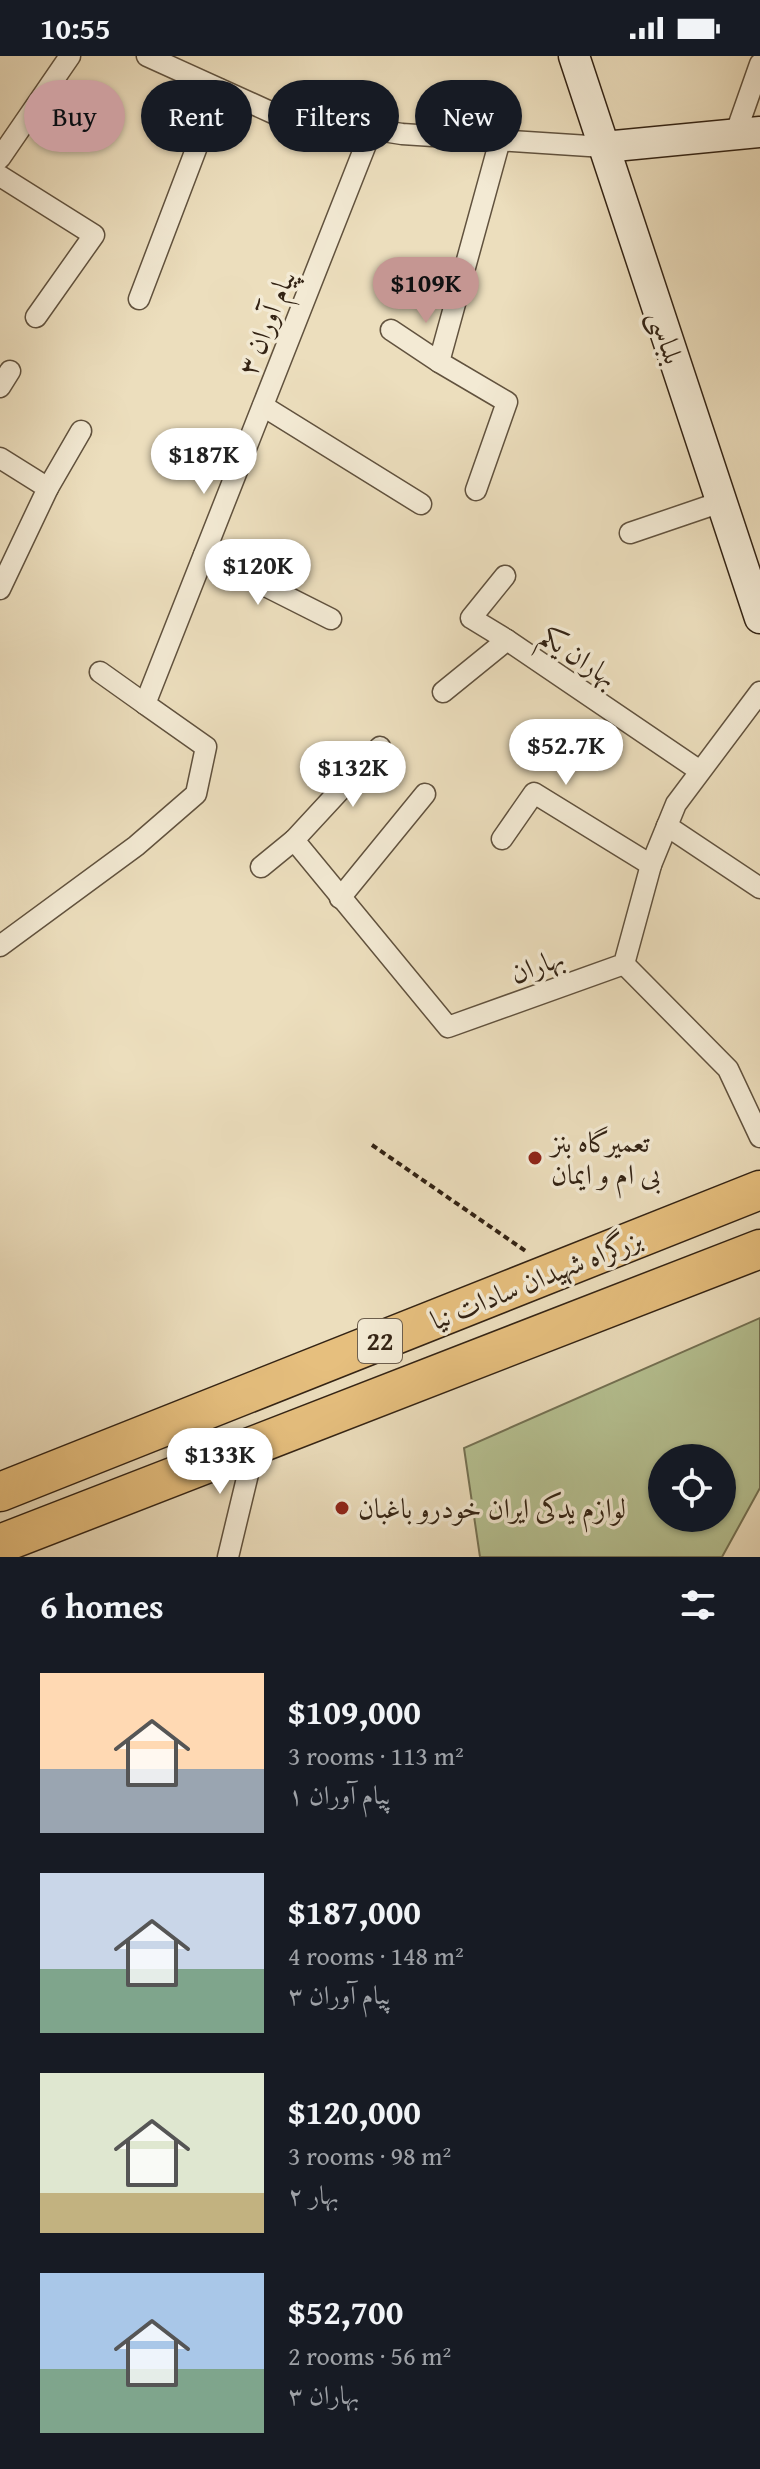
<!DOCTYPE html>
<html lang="en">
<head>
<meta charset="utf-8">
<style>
  :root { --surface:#171b24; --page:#242831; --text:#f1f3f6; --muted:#9ea1a6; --accent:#c59692 }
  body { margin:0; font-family:"Gentium Book Plus",Amiri,serif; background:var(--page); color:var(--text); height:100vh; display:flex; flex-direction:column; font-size:30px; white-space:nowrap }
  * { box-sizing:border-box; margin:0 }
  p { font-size:26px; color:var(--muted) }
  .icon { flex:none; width:44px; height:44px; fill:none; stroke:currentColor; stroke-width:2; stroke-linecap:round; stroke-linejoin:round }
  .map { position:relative; height:1501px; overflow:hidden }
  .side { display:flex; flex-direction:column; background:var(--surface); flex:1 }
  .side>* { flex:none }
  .top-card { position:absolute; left:24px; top:24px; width:712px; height:72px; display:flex; gap:16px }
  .buttons { position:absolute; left:648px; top:1388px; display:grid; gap:16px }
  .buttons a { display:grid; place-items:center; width:88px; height:88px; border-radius:50%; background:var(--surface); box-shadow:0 2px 6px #0004; font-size:40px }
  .price { position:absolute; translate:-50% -68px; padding:0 18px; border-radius:28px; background:#fff; color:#222; font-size:26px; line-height:52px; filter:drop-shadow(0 2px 4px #0008) }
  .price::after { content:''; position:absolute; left:50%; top:48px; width:24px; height:18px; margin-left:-12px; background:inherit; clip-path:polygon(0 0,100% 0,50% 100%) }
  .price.current { background:var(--accent); color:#111 }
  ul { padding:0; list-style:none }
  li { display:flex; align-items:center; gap:24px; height:200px; padding:0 40px }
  li span { display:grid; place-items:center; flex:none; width:224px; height:160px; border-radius:0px; color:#555 }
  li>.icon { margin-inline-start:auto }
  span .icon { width:96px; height:96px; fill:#fffc; stroke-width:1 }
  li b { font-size:34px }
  h2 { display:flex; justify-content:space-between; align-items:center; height:96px; padding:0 40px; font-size:34px }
  .pill { padding:0 28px; border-radius:36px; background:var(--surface); box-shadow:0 2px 6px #0004; font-size:28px; line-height:72px }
  .pill.current { background:var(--accent); color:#111 }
  .status { display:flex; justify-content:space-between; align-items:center; height:56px; padding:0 40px; background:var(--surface); direction:ltr }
  .status svg { height:22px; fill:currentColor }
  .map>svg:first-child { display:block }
  .green { fill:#b6c293; stroke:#747254; stroke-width:2; fill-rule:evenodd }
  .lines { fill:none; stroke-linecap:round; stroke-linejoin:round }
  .street-casing { stroke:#61523e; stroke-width:23 }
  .secondary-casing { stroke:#332314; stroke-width:33 }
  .highway-casing { stroke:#332314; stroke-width:41 }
  .path { stroke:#332314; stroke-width:4; stroke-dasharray:6 4; stroke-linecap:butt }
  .street { stroke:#f3ead4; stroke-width:20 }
  .secondary { stroke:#f3ead4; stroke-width:30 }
  .highway { stroke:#e6bf7e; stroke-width:38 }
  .poi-dot { fill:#8f2418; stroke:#f3ead4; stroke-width:3 }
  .labels { text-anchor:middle; stroke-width:7; stroke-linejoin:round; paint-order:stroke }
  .shield { fill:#f3ead4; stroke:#6d5f4e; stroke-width:2 }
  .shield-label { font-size:26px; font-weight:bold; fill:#332314 }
  .street-label { font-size:28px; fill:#332314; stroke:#f3ead4 }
  .poi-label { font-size:28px; fill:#332314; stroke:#f3ead4; text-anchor:start }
</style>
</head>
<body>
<div class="status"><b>10:55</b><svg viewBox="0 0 49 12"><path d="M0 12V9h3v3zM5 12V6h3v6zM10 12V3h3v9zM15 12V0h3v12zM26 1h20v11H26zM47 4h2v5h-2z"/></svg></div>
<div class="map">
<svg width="760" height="1501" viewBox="0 0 760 1501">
  <rect width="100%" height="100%" fill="#ecdebd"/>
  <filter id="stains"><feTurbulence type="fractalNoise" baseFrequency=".0025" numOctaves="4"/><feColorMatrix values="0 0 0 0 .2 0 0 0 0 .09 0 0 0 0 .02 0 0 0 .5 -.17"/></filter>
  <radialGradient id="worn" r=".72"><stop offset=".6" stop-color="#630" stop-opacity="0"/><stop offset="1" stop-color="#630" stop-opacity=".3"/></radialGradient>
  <path class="green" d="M760,1262V1432L722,1501H480L464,1392ZM662,1402H722V1462H662Z"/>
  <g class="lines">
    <g class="street-casing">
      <g id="street">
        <polyline points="147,0 275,58 402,78 604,91"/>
        <polyline points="735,79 760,8"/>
        <polyline points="0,102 70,0"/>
        <polyline points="0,120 94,179 36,261"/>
        <polyline points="139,243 219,33"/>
        <polyline points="391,274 439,306"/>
        <polyline points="0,331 10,315"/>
        <polyline points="263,350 421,448"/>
        <polyline points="0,402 48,432 0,533"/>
        <polyline points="48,432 81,375"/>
        <polyline points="476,434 507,346 439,306 500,84"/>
        <polyline points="630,477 721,446"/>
        <polyline points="204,499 331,563"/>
        <polyline points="505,520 471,562 507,584"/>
        <polyline points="100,616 145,648"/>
        <polyline points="443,636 507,584 700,715"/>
        <polyline points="667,770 760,832"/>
        <polyline points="502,783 534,737 651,809"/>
        <polyline points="294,784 380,691"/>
        <polyline points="261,811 294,784 448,971 624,908 651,809 676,748 760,636"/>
        <polyline points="340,842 425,738"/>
        <polyline points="0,890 136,790 196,738 206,691 145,648 372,73"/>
        <polyline points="624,908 728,1013 760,1081"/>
        <polyline points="228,1501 255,1389"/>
      </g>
    </g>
    <g class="secondary-casing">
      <g id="secondary">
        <polyline points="574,0 760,562"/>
        <polyline points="604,91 760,76"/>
      </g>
    </g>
    <g class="highway-casing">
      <g id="highway">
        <polyline points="0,1436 760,1134"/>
        <polyline points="0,1488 760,1193"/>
      </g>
    </g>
    <polyline class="path" points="372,1089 527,1196"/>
    <use href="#street" class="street"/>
    <use href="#secondary" class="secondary"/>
    <use href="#highway" class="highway"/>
  </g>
  <g class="poi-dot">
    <circle cx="535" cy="1102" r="8"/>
    <circle cx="342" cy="1452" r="8"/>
  </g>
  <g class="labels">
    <rect class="shield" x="358" y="1263" width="44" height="44" rx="6"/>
    <g class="shield-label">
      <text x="380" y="1294">22</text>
    </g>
    <g class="street-label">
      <text transform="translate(266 266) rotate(-68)" y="10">پیام آوران ۳</text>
      <text transform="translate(667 281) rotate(72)" y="10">بلباسی</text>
      <text transform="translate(579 600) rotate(34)" y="10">بهاران یکم</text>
      <text transform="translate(537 909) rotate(-20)" y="10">بهاران</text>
      <text transform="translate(536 1223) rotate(-22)" y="10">بزرگراه شهیدان سادات نیا</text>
    </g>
    <g class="poi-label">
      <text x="551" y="1096">تعمیرگاه بنز<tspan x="551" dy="32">بی ام و ایمان</tspan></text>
      <text x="358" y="1462">لوازم یدکی ایران خودرو باغبان</text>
    </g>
  </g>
  <rect width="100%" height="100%" filter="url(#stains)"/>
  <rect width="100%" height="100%" fill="url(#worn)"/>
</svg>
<div class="buttons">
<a><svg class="icon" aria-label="locate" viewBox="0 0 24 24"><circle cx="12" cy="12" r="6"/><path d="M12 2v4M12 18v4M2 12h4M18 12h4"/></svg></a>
</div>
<b class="price current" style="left:426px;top:269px">$109K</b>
<b class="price" style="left:204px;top:440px">$187K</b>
<b class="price" style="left:258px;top:551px">$120K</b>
<b class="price" style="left:566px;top:731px">$52.7K</b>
<b class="price" style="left:353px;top:753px">$132K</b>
<b class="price" style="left:220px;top:1440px">$133K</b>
<div class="top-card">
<a class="pill current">Buy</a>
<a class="pill">Rent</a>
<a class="pill">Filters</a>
<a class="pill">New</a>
</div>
</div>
<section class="side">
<h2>6 homes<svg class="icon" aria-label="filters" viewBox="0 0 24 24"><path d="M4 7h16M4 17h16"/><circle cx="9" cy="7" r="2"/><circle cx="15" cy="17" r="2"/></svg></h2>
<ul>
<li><span style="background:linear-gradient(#ffd9b3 60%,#9aa5b1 0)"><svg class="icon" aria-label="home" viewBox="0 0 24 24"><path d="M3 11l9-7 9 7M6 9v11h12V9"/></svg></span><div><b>$109,000</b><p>3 rooms · 113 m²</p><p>پیام آوران ۱</p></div></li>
<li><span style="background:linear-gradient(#c9d6e8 60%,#7fa58c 0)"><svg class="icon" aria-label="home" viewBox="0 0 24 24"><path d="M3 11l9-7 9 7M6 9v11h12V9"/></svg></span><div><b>$187,000</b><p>4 rooms · 148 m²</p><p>پیام آوران ۳</p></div></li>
<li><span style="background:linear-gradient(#dfe7d0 75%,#c2b280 0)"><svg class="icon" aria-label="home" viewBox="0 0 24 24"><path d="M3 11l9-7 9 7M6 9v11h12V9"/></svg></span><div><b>$120,000</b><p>3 rooms · 98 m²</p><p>بهار ۲</p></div></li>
<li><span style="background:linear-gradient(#a9c7e8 60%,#7fa58c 0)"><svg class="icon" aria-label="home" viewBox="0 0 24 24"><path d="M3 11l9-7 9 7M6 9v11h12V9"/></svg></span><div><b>$52,700</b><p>2 rooms · 56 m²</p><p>بهاران ۳</p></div></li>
</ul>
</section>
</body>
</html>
